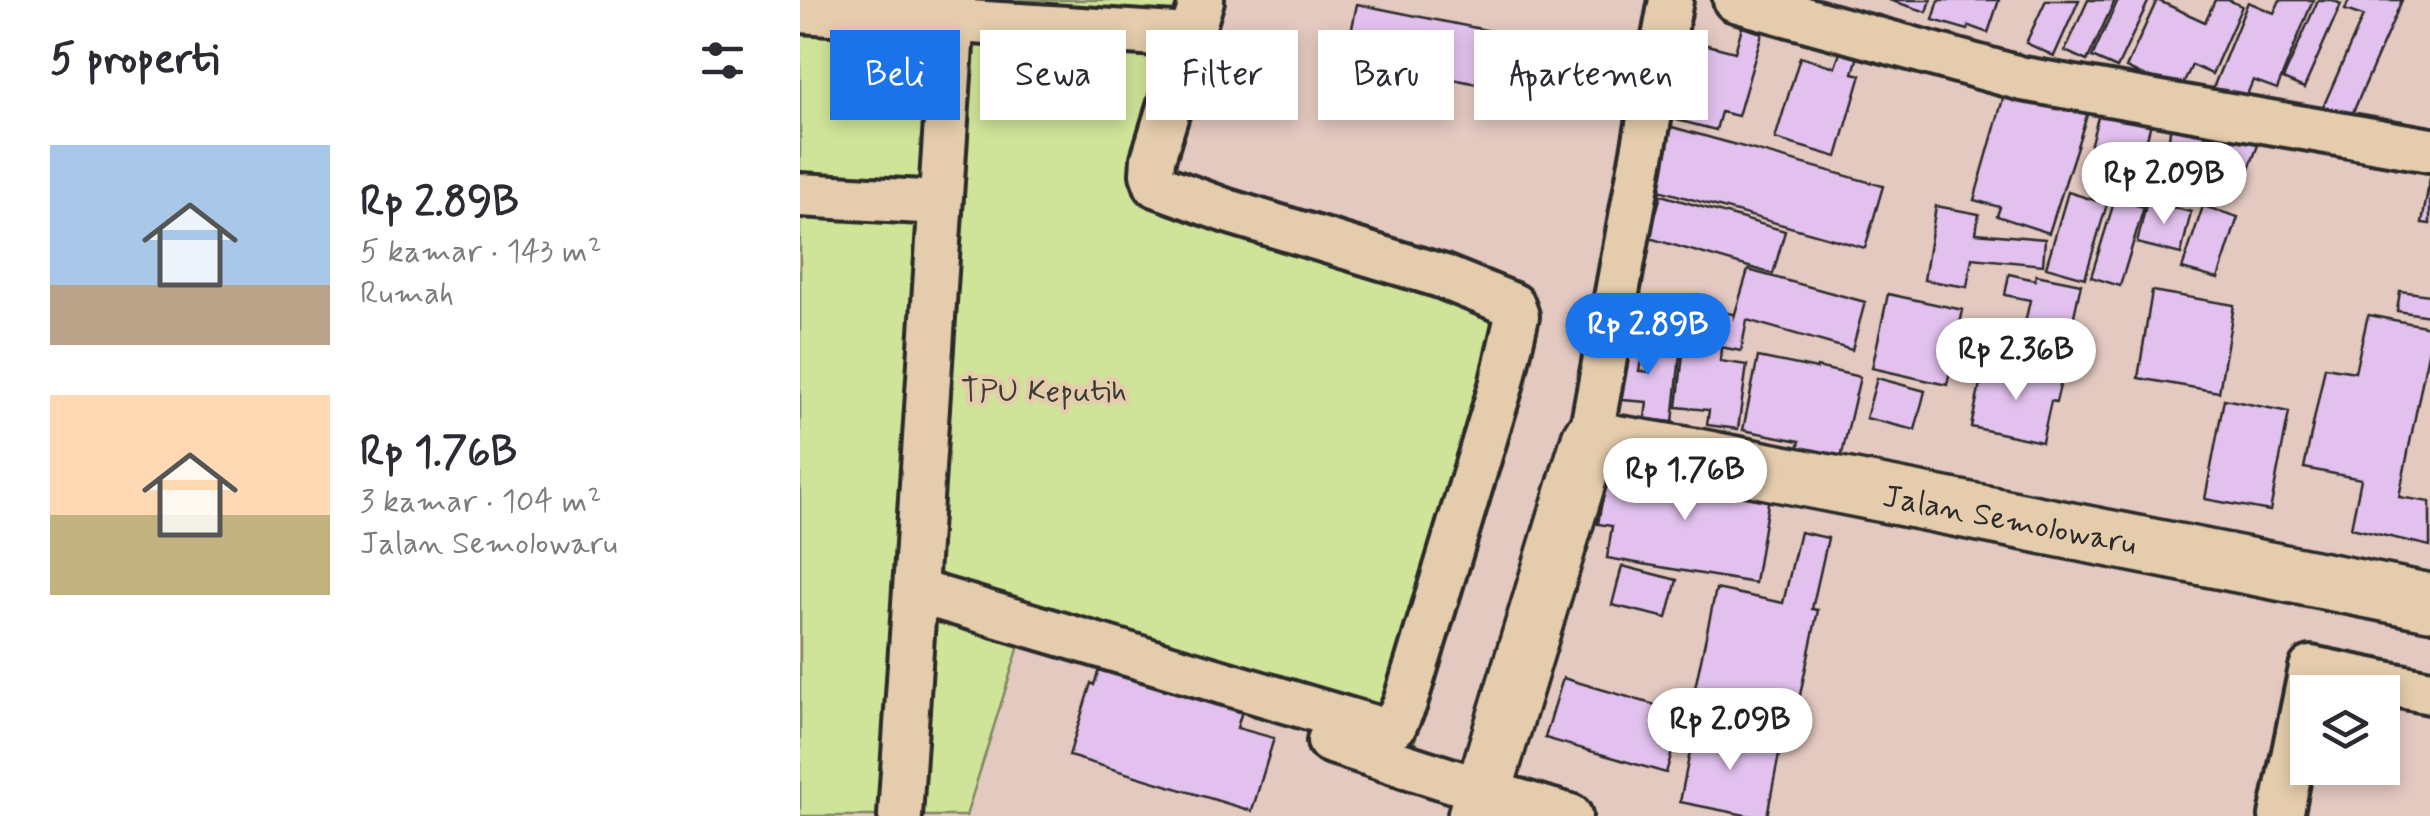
<!DOCTYPE html>
<html lang="id">
<head>
<meta charset="utf-8">
<style>
  :root { --surface:#fff; --page:#f7f7f7; --text:#2b2b33; --muted:#7c7c81; --accent:#1a73e8 }
  body { margin:0; font-family:Mynerve,sans-serif; background:var(--page); color:var(--text); height:100vh; display:flex; flex-direction:column; font-size:38px; white-space:nowrap }
  * { box-sizing:border-box; margin:0 }
  p { font-size:32px; color:var(--muted) }
  .icon { flex:none; width:55px; height:55px; fill:none; stroke:currentColor; stroke-width:2; stroke-linecap:round; stroke-linejoin:round }
  .map { position:relative; flex:1; overflow:hidden }
  .details { display:flex; flex-direction:column; background:var(--surface); width:800px }
  .details>* { flex:none }
  .top-card { position:absolute; left:30px; top:30px; width:950px; height:90px; display:flex; gap:20px }
  .buttons { position:absolute; left:1490px; top:675px; display:grid; gap:20px }
  .buttons a { display:grid; place-items:center; width:110px; height:110px; border-radius:0px; background:var(--surface); box-shadow:0 5px 15px #0003; font-size:50px }
  .price { position:absolute; translate:-50% -85px; padding:0 22px; border-radius:35px; background:#fff; color:#222; font-size:32px; line-height:65px; filter:drop-shadow(0 2px 5px #0008) }
  .price::after { content:''; position:absolute; left:50%; top:60px; width:30px; height:22px; margin-left:-15px; background:inherit; clip-path:polygon(0 0,100% 0,50% 100%) }
  .price.selected { background:var(--accent); color:#fff }
  ul { padding:0; list-style:none }
  li { display:flex; align-items:center; gap:30px; height:250px; padding:0 50px }
  li span { display:grid; place-items:center; flex:none; width:280px; height:200px; border-radius:0px; color:#555 }
  li>.icon { margin-inline-start:auto }
  span .icon { width:120px; height:120px; fill:#fffc; stroke-width:1 }
  li b { font-size:42px }
  h2 { display:flex; justify-content:space-between; align-items:center; height:120px; padding:0 50px; font-size:42px }
  .chip { padding:0 35px; border-radius:0px; background:var(--surface); box-shadow:0 5px 15px #0003; font-size:35px; line-height:90px }
  .chip.selected { background:var(--accent); color:#fff }
  main { display:flex; flex:1; min-height:0 }
  .map>svg:first-child { display:block }
  .green { fill:#d0e499; stroke:#7e8862; stroke-width:2.5 }
  .building { fill:#e2c1ee; stroke:#2b2b2b; stroke-width:2.5 }
  .lines { fill:none; stroke-linecap:round; stroke-linejoin:round }
  .minor-casing { stroke:#2b2b2b; stroke-width:50 }
  .major-casing { stroke:#2b2b2b; stroke-width:62 }
  .minor { stroke:#e4ccac; stroke-width:42 }
  .major { stroke:#e4ccac; stroke-width:55 }
  .labels { text-anchor:middle; stroke-width:9; stroke-linejoin:round; paint-order:stroke }
  .park-label { font-size:32px; fill:#3c3e36; stroke:#e4ccac }
  .street-label { font-size:32px; fill:#2b2b2b; stroke:#e4ccac }
</style>
</head>
<body>
<main>
<section class="details">
<h2>5 properti<svg class="icon" aria-label="filters" viewBox="0 0 24 24"><path d="M4 7h16M4 17h16"/><circle cx="9" cy="7" r="2"/><circle cx="15" cy="17" r="2"/></svg></h2>
<ul>
<li><span style="background:linear-gradient(#a9c7e8 70%,#b9a48a 0)"><svg class="icon" aria-label="home" viewBox="0 0 24 24"><path d="M3 11l9-7 9 7M6 9v11h12V9"/></svg></span><div><b>Rp 2.89B</b><p>5 kamar · 143 m²</p><p>Rumah</p></div></li>
<li><span style="background:linear-gradient(#ffd9b3 60%,#c2b280 0)"><svg class="icon" aria-label="home" viewBox="0 0 24 24"><path d="M3 11l9-7 9 7M6 9v11h12V9"/></svg></span><div><b>Rp 1.76B</b><p>3 kamar · 104 m²</p><p>Jalan Semolowaru</p></div></li>
</ul>
</section>
<div class="map">
<svg width="1630" height="816" viewBox="0 0 1630 816">
  <rect width="100%" height="100%" fill="#e3c9c0"/>
  <filter id="ink" filterUnits="userSpaceOnUse"><feTurbulence type="fractalNoise" baseFrequency=".01" numOctaves="2"/><feDisplacementMap in="SourceGraphic" scale="20" xChannelSelector="R" yChannelSelector="G"/><feConvolveMatrix kernelMatrix="1 2 1 2 8 2 1 2 1" color-interpolation-filters="sRGB"/></filter>
  <g filter="url(#ink)">
    <polygon class="green" points="0,0 414,0 361,176 739,311 612,751 223,633 166,816 0,816"/>
    <g class="building">
      <polygon points="1089,0 1131,0 1127,12"/>
      <polygon points="1139,0 1199,0 1188,33 1169,26 1168,30 1133,20"/>
      <polygon points="1246,0 1279,0 1254,56 1226,43"/>
      <polygon points="1288,0 1315,0 1287,61 1265,51"/>
      <polygon points="1318,0 1349,0 1317,68 1292,57"/>
      <polygon points="1357,0 1405,22 1415,0 1428,0 1442,6 1412,74 1392,65 1379,93 1326,68"/>
      <polygon points="1480,0 1513,0 1477,89 1453,80 1445,100 1413,88 1448,2 1474,13"/>
      <polygon points="1518,0 1532,0 1541,4 1504,88 1483,79"/>
      <polygon points="1549,0 1602,0 1547,126 1520,114 1563,16 1545,10"/>
      <polygon points="557,4 751,43 740,96 642,77 632,117 559,98 568,61 546,57"/>
      <polygon points="942,27 962,33 938,116 921,112 916,130 873,119 881,90 872,88 884,39 935,52"/>
      <polygon points="1041,50 1058,56 1053,73 1061,75 1037,157 975,139 1000,57 1035,67"/>
      <polygon points="1207,85 1290,106 1249,233 1197,216 1200,207 1174,200"/>
      <polygon points="1302,102 1353,115 1335,186 1283,173"/>
      <polygon points="1433,118 1464,129 1443,185 1413,174"/>
      <polygon points="1371,122 1416,127 1410,177 1365,172"/>
      <polygon points="865,125 1083,186 1065,248 848,187"/>
      <polygon points="1630,178 1630,224 1622,223"/>
      <polygon points="1268,192 1307,204 1285,278 1246,267"/>
      <polygon points="861,195 985,231 973,274 849,238"/>
      <polygon points="1315,199 1344,207 1320,286 1291,277"/>
      <polygon points="1347,201 1391,212 1381,254 1337,243"/>
      <polygon points="1136,206 1179,214 1176,233 1245,239 1243,265 1172,258 1167,287 1124,280"/>
      <polygon points="1403,206 1438,217 1418,279 1382,269"/>
      <polygon points="948,270 1065,302 1052,350 947,320 941,351 921,347 920,361 947,365 938,429 907,425 909,410 877,407 885,336 891,306 933,314 934,317"/>
      <polygon points="1209,274 1235,280 1236,275 1281,284 1262,370 1217,360 1230,300 1205,295"/>
      <polygon points="1352,291 1434,305 1419,392 1338,378"/>
      <polygon points="1600,291 1630,295 1630,316 1597,311"/>
      <polygon points="1088,294 1163,310 1147,385 1072,368"/>
      <polygon points="826,296 881,303 877,335 822,328"/>
      <polygon points="1568,315 1630,327 1630,343 1599,497 1630,502 1630,546 1551,528 1561,479 1504,468 1525,367 1555,372"/>
      <polygon points="819,339 844,343 839,371 850,372 853,342 881,346 873,422 845,419 847,402 810,399"/>
      <polygon points="958,357 1017,369 1017,367 1060,377 1038,471 995,461 1000,441 943,430"/>
      <polygon points="1204,364 1262,377 1256,402 1251,401 1242,442 1171,427 1181,379 1199,383"/>
      <polygon points="1077,378 1125,391 1115,430 1066,418"/>
      <polygon points="1424,399 1489,412 1470,511 1405,499"/>
      <polygon points="823,466 970,491 955,583 807,558 812,526 798,524 807,472 821,474"/>
      <polygon points="1000,532 1028,538 1012,609 1018,610 993,728 891,707 916,589 983,603"/>
      <polygon points="822,566 877,580 867,618 812,605"/>
      <polygon points="304,654 446,697 437,728 474,738 452,811 269,756 291,683 294,685"/>
      <polygon points="763,678 883,713 866,773 745,738"/>
      <polygon points="895,727 981,744 967,816 950,816 880,802"/>
    </g>
    <g class="lines">
      <g class="minor-casing">
        <g id="minor">
          <polyline points="935,0 1223,79 1630,150"/>
          <polyline points="0,11 390,36"/>
          <polyline points="0,195 140,203"/>
          <polyline points="790,439 871,0"/>
          <polyline points="115,591 580,729 595,725 605,703 701,386 717,316 713,305 641,276 427,211 356,185 352,174 353,159 402,0"/>
          <polyline points="529,741 684,791 770,816"/>
          <polyline points="100,816 154,0"/>
          <polyline points="1481,816 1511,668 1630,692"/>
        </g>
      </g>
      <g class="major-casing">
        <polyline id="major" points="676,816 790,439 897,457 1630,602"/>
      </g>
      <use href="#minor" class="minor"/>
      <use href="#major" class="major"/>
    </g>
  </g>
  <g class="labels">
    <g class="park-label">
      <text x="244" y="401">TPU Keputih</text>
    </g>
    <g class="street-label">
      <text transform="translate(1210 519) rotate(11)" y="11">Jalan Semolowaru</text>
    </g>
  </g>
</svg>
<div class="buttons">
<a><svg class="icon" aria-label="layers" viewBox="0 0 24 24"><path d="M12 4l9 5-9 5-9-5zM3 14l9 5 9-5"/></svg></a>
</div>
<b class="price" style="left:1364px;top:227px">Rp 2.09B</b>
<b class="price selected" style="left:848px;top:378px">Rp 2.89B</b>
<b class="price" style="left:1216px;top:403px">Rp 2.36B</b>
<b class="price" style="left:885px;top:523px">Rp 1.76B</b>
<b class="price" style="left:930px;top:773px">Rp 2.09B</b>
<div class="top-card">
<a class="chip selected">Beli</a>
<a class="chip">Sewa</a>
<a class="chip">Filter</a>
<a class="chip">Baru</a>
<a class="chip">Apartemen</a>
</div>
</div>
</main>
</body>
</html>
